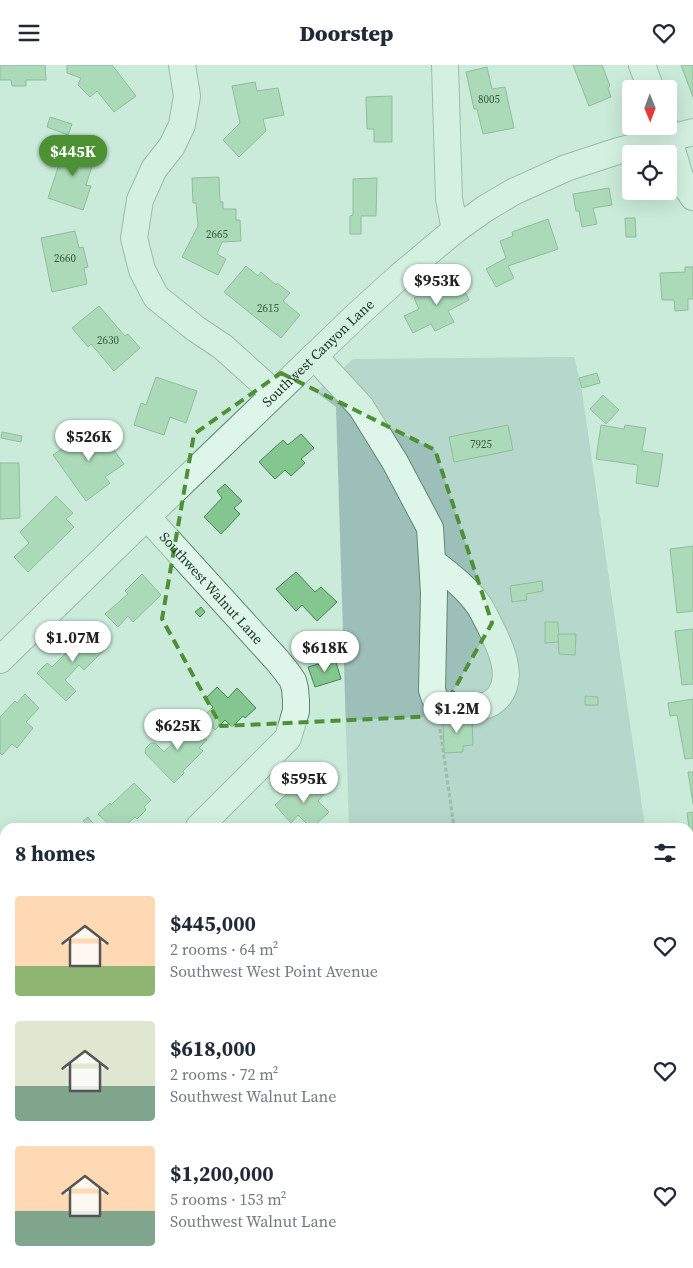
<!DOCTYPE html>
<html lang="en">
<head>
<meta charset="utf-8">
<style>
  :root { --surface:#fff; --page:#f2f2f3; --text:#1f2937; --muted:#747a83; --accent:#4d9135 }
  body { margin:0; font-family:"Source Serif 4",serif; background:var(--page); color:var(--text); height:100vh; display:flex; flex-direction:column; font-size:19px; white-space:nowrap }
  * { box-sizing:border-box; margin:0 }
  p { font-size:16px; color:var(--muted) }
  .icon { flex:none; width:28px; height:28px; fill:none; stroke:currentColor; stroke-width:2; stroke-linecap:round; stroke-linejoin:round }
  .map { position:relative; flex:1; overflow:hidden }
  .drawer { position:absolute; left:0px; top:758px; width:694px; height:446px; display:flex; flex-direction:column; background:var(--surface); border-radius:15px 15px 0 0; box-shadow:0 5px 20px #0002 }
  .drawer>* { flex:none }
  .needle { width:32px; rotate:179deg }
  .fabs { position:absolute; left:622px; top:15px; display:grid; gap:10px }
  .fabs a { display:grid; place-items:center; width:55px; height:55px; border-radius:5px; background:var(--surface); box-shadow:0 5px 20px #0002; font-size:25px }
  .price { position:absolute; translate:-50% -42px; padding:0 11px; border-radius:18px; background:#fff; color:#222; font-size:16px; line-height:32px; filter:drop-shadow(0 1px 2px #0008) }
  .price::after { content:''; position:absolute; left:50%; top:30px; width:15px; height:11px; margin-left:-8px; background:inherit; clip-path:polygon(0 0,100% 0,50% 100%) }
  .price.on { background:var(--accent); color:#fff }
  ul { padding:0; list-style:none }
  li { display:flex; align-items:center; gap:15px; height:125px; padding:0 15px }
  li span { display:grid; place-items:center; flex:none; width:140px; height:100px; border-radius:5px; color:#555 }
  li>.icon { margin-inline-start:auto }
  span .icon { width:60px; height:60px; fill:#fffc; stroke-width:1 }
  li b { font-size:21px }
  h2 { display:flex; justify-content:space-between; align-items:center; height:60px; padding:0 15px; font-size:21px }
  header { display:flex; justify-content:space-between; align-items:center; height:65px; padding:0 15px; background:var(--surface); font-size:22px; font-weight:800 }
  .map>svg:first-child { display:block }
  .cemetery { fill:#9dbfba }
  .building { fill:#84c68f; stroke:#488450 }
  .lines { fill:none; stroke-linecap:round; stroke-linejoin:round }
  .minor-casing { stroke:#60876b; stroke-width:28 }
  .path { stroke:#60876b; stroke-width:3; stroke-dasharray:4 2.5; stroke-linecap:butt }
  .minor { stroke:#ddf6e9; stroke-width:26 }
  .marked { fill:none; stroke:#4d9135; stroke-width:4; stroke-dasharray:10 6; stroke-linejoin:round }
  .labels { text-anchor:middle; stroke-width:4; stroke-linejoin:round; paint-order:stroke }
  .number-label { font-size:11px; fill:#3a5c41 }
  .street-label { font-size:14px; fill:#223927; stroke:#d9f3e5 }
</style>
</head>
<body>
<header><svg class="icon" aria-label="menu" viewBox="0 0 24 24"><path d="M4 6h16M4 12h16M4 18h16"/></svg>Doorstep<svg class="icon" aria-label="heart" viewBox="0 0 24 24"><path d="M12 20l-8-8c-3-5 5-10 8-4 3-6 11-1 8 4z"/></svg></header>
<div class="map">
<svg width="693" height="1203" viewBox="0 0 693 1203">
  <rect width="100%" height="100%" fill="#caebd9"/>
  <polygon class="cemetery" points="574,292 581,320 645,762 349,762 336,342 316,327 353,294"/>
  <g class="building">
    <polygon points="0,0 45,0 46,15 26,15 26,21 12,21 11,15 0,15"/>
    <polygon points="67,0 112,0 136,31 114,47 97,26 90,32 78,20 81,13 67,8"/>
    <polygon points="573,0 602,0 610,21 608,23 611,32 589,41"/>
    <polygon points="681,0 693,0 693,32"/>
    <polygon points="487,2 492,24 505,22 514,63 483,69 477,44 474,44 466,7"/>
    <polygon points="255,17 257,26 278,23 284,50 263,54 266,66 239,92 223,75 240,58 232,21"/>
    <polygon points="392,31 392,77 374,77 374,64 367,64 366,32"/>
    <polygon points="50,52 72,59 68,70 47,62"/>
    <polygon points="66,78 96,89 86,120 91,121 83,145 48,133"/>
    <polygon points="219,112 220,137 223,137 223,144 236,144 236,155 240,155 241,176 222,177 217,189 226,194 218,210 182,192 198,161 196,138 193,138 192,113"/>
    <polygon points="377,113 376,151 361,151 361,169 350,169 350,151 353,150 353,114"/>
    <polygon points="609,123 612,140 593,143 597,159 582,162 579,146 576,146 573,129"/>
    <polygon points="625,153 635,153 636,172 626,172"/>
    <polygon points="548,154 558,184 508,201 514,213 496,222 486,204 506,193 500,176 513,171 512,167"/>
    <polygon points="75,166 79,183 83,182 88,202 84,203 87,219 52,227 41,173"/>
    <polygon points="246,201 258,211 261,207 276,220 277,218 290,228 283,236 300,250 281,273 224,227"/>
    <polygon points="685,202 693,202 693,234 688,234 688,245 675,246 674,235 662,235 660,208 685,207"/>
    <polygon points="457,211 469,235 448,246 454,257 435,266 431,259 413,268 404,251 419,244 414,233"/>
    <polygon points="99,241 125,271 128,269 140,283 114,306 91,279 88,282 72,263"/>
    <polygon points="597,308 600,318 582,323 579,313"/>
    <polygon points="156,312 197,326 186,358 170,352 164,370 134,360 141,338 146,340"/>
    <polygon points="603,330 619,345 606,359 590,344"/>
    <polygon points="96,360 124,399 105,412 110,418 86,436 53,390"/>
    <polygon points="508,360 513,385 454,397 449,372"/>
    <polygon points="601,360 624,364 625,360 646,363 642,386 663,389 658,422 636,418 638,400 596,394"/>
    <polygon points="2,367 22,371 21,377 1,373"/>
    <polygon points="301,369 314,383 301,394 305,398 291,411 285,405 275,414 259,397 283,375 288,380"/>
    <polygon points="0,398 19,398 20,453 0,454"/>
    <polygon points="225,419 242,436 234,443 240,449 221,469 204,452 222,433 217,426"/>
    <polygon points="56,431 73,448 66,454 74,462 28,507 14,492 29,478 20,467"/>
    <polygon points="693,481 693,546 677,548 670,484"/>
    <polygon points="296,507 315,527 321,522 337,537 317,556 302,540 296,546 276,524"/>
    <polygon points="142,509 161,530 133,557 128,551 118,562 105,549 128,529 125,526"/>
    <polygon points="542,516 543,526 526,529 527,535 512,537 510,521"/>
    <polygon points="201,542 205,547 200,552 195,547"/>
    <polygon points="545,557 558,557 559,577 545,578"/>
    <polygon points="693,564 693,619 682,620 675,566"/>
    <polygon points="93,565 108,581 84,605 79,600 65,615 76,626 66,636 37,608 47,598 52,602 66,588 64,586 76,574 80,577"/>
    <polygon points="558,569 576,569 575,590 559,589"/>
    <polygon points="335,594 341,614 315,622 308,602"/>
    <polygon points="217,622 228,633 237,623 256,643 245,653 243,651 232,662 225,655 215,665 203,652 213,642 205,634"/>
    <polygon points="25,629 39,643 26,657 33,663 17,683 12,679 2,690 0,688 0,652 15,636 17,638"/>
    <polygon points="585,631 598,632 598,640 585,640"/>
    <polygon points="693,634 693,693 685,694 677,650 670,651 668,638"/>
    <polygon points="181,648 207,675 199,683 203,686 183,706 184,708 174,718 145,688 146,683 151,678 155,678 164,687 185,665 175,654"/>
    <polygon points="472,653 473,680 463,681 463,687 444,688 443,654"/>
    <polygon points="688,707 693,707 693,739"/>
    <polygon points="313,714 326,727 318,736 329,747 313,762 310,762 298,750 291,758 275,740 298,718 304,723"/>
    <polygon points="134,718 151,735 144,742 146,745 137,754 135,752 124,762 112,762 98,749 110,738 111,740"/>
    <polygon points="693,747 693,769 690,769 687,748"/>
    <polygon points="88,752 90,755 97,762 89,762 83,756"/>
    <polygon points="5,987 5,1041 0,1039 0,988 3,990"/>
  </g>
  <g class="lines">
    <g class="minor-casing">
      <g id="minor">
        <polyline points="182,0 187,31 182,60 172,81 154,104 140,135 134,173 142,205 156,232 196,264 223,282 274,328"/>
        <polyline points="445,0 449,134 455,165"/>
        <polyline points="642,0 651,24"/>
        <polyline points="665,61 680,112 693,132"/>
        <path d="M314,291L361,342L395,397L430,463L434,528L432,625C434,631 435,637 441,640C448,644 475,643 483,641C489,640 495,636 499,631C515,610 499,579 489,559C486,553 483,547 480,542C468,524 450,510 433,497"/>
        <path id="s1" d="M147,452L277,595L286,606L293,616L295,624L296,635V646L288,673L199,762"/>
        <path id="s2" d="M0,595L129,469L357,250L400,211L455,165L486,143L513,127L566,103L618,86L693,67"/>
        <polyline points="0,1092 5,1095"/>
        <polyline points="66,1199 66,1203"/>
        <polyline points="210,1199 218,1203"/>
        <polyline points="513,1199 514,1203"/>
      </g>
    </g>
    <polyline class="path" points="440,664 454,762"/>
    <use href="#minor" class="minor"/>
  </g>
  <path d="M0 0H693V1203H0ZM281,308L435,385L492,558L439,651L221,661L162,554L194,369Z" fill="#caebd9" fill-opacity=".55" fill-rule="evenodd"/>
  <path class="marked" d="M281,308L435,385L492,558L439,651L221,661L162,554L194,369Z"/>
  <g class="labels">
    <g class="number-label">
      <text x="489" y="38">8005</text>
      <text x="217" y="173">2665</text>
      <text x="65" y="197">2660</text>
      <text x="268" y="247">2615</text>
      <text x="108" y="279">2630</text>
      <text x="481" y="383">7925</text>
    </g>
    <g class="street-label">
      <text dy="5" stroke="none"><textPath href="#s2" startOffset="442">Southwest Canyon Lane</textPath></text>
      <text dy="5" stroke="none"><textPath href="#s1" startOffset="96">Southwest Walnut Lane</textPath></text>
    </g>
  </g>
</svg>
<div class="fabs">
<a><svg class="needle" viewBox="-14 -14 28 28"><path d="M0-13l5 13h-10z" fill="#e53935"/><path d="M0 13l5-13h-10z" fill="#747a83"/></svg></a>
<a><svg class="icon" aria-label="locate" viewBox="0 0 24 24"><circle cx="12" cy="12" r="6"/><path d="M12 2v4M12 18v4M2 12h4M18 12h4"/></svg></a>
</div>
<b class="price on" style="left:73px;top:112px">$445K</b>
<b class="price" style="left:437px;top:241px">$953K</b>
<b class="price" style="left:89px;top:397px">$526K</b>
<b class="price" style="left:73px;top:598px">$1.07M</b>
<b class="price" style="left:325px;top:608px">$618K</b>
<b class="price" style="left:457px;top:669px">$1.2M</b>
<b class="price" style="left:178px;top:686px">$625K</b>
<b class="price" style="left:304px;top:739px">$595K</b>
<section class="drawer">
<h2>8 homes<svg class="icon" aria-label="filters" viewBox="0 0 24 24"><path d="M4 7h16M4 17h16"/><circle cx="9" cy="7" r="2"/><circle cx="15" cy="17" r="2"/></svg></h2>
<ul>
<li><span style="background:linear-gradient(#ffd9b3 70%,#8fb573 0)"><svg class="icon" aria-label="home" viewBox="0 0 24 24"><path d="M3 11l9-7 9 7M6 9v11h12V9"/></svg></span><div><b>$445,000</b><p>2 rooms · 64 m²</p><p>Southwest West Point Avenue</p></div><svg class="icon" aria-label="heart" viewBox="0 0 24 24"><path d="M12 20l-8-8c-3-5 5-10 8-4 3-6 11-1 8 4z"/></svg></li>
<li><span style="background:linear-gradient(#dfe7d0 65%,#7fa58c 0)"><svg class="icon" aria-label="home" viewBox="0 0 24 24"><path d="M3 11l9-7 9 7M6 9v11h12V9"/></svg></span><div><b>$618,000</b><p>2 rooms · 72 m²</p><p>Southwest Walnut Lane</p></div><svg class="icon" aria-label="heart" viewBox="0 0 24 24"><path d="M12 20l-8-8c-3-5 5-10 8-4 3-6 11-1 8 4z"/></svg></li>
<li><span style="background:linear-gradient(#ffd9b3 65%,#7fa58c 0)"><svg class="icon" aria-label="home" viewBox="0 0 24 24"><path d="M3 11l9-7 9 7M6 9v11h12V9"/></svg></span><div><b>$1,200,000</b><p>5 rooms · 153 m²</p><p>Southwest Walnut Lane</p></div><svg class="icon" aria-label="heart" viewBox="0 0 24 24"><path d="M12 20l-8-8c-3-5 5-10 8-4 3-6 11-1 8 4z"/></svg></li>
</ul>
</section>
</div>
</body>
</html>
